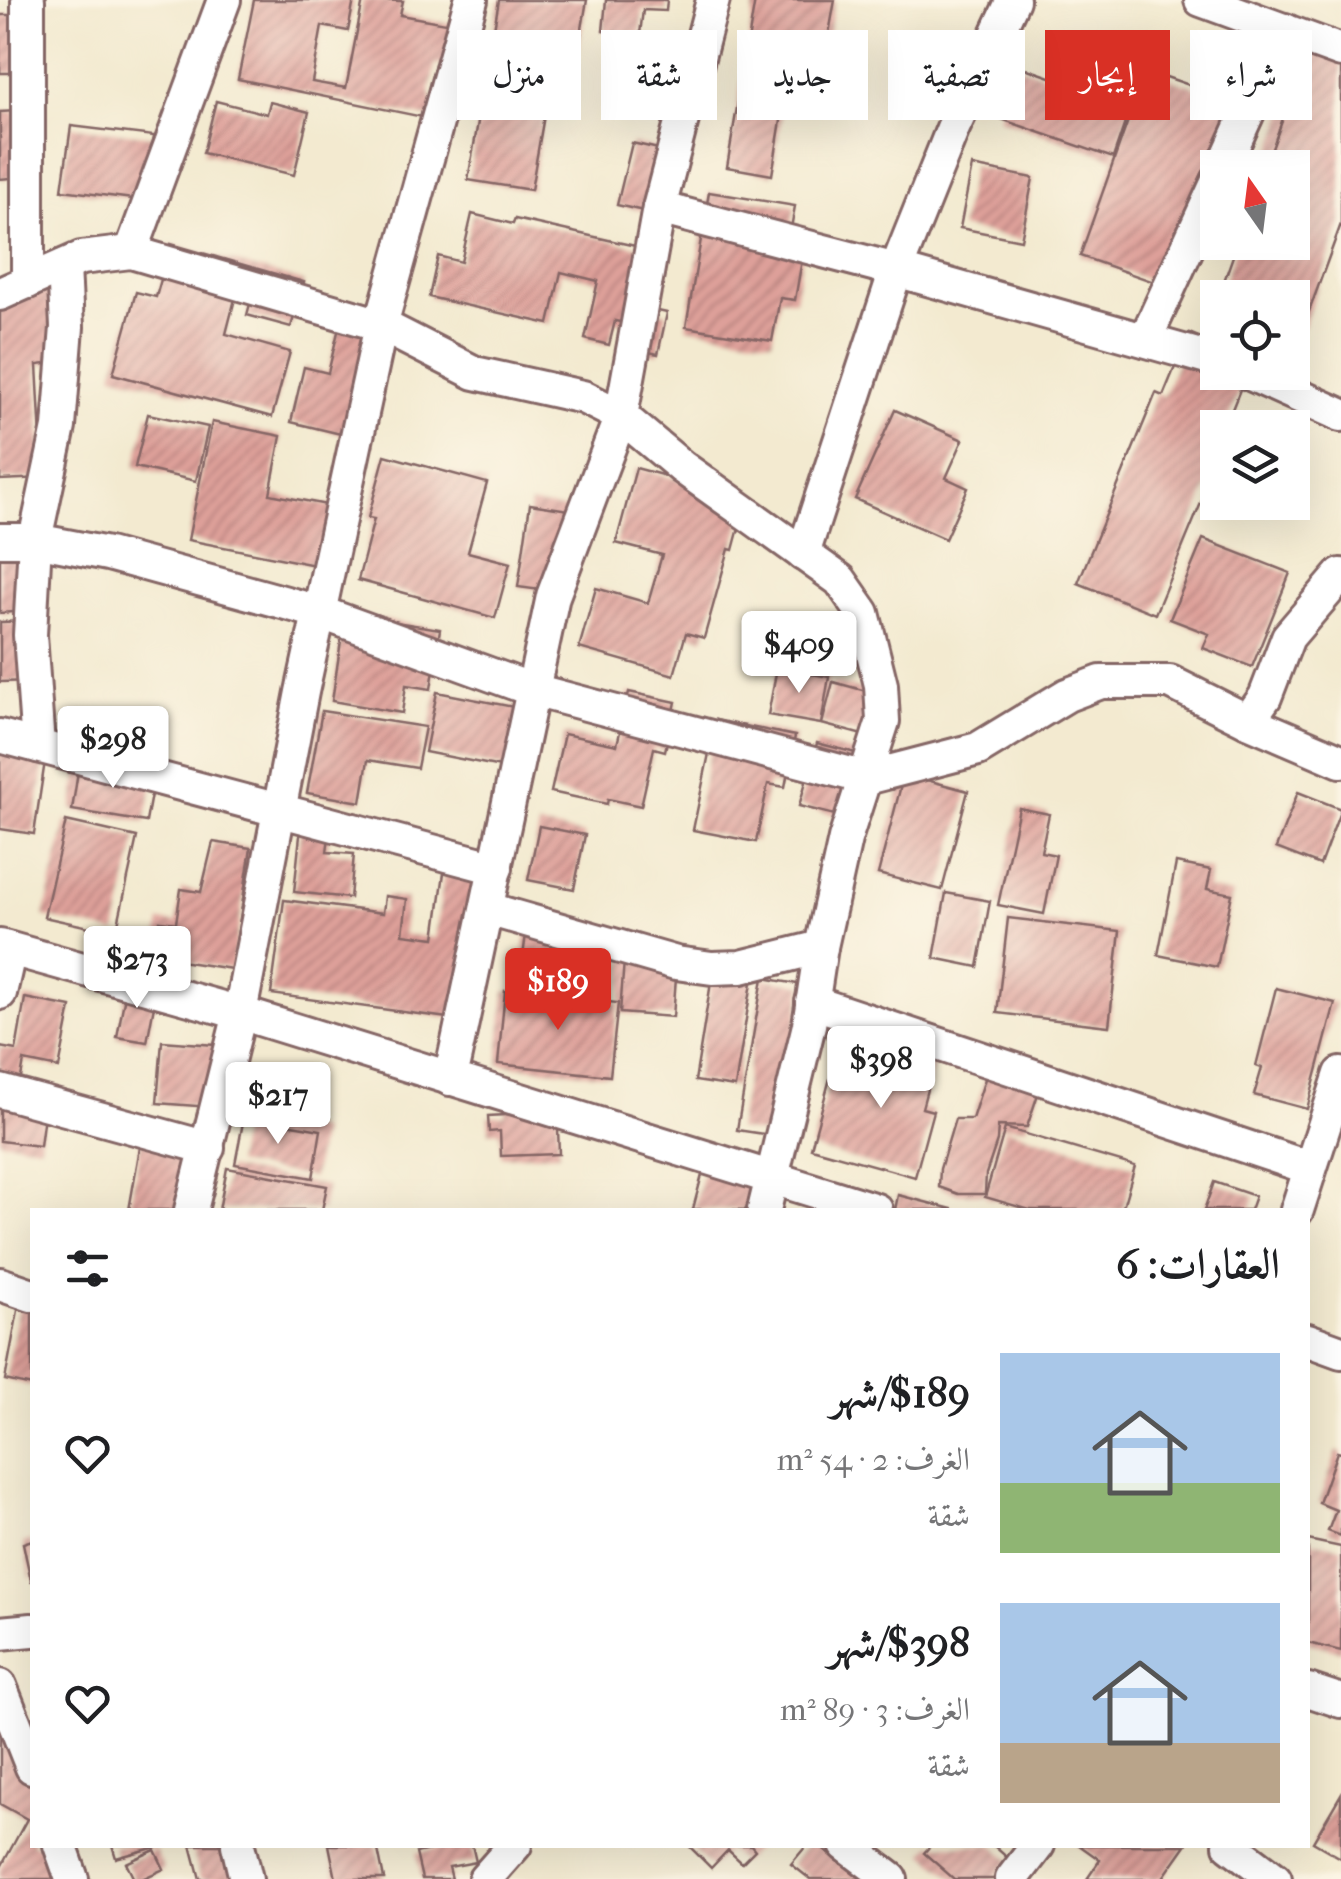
<!DOCTYPE html>
<html lang="ar">
<head>
<meta charset="utf-8">
<style>
  :root { --surface:#fff; --page:#f2f2f2; --text:#202124; --muted:#757577; --accent:#d93025 }
  body { margin:0; font-family:"IM FELL French Canon",Amiri,serif; background:var(--page); color:var(--text); direction:rtl; height:100vh; display:flex; flex-direction:column; font-size:38px; white-space:nowrap }
  * { box-sizing:border-box; margin:0 }
  p { font-size:32px; color:var(--muted) }
  .icon { flex:none; width:55px; height:55px; fill:none; stroke:currentColor; stroke-width:2; stroke-linecap:round; stroke-linejoin:round }
  .map { position:relative; flex:1; overflow:hidden; direction:ltr }
  .panel { position:absolute; left:30px; top:1208px; width:1280px; height:640px; display:flex; flex-direction:column; background:var(--surface); border-radius:0px; box-shadow:0 10px 40px #0002; direction:rtl }
  .panel>* { flex:none }
  .top-card { position:absolute; left:30px; top:30px; width:1282px; height:90px; direction:rtl; display:flex; gap:20px }
  .needle { width:65px; rotate:346deg }
  .buttons { position:absolute; left:1200px; top:150px; display:grid; gap:20px }
  .buttons a { display:grid; place-items:center; width:110px; height:110px; border-radius:0px; background:var(--surface); box-shadow:0 10px 40px #0002; font-size:50px }
  .price { position:absolute; translate:-50% -85px; padding:0 22px; border-radius:10px; background:#fff; color:#222; font-size:32px; line-height:65px; filter:drop-shadow(0 2px 5px #0008) }
  .price::after { content:''; position:absolute; left:50%; top:60px; width:30px; height:22px; margin-left:-15px; background:inherit; clip-path:polygon(0 0,100% 0,50% 100%) }
  .price.active { background:var(--accent); color:#fff }
  ul { padding:0; list-style:none }
  li { display:flex; align-items:center; gap:30px; height:250px; padding:0 30px }
  li span { display:grid; place-items:center; flex:none; width:280px; height:200px; border-radius:0px; color:#555 }
  li>.icon { margin-inline-start:auto }
  span .icon { width:120px; height:120px; fill:#fffc; stroke-width:1 }
  li b { font-size:42px }
  h2 { display:flex; justify-content:space-between; align-items:center; height:120px; padding:0 30px; font-size:42px }
  .tag { padding:0 35px; border-radius:0px; background:var(--surface); box-shadow:0 10px 40px #0002; font-size:35px; line-height:90px }
  .tag.active { background:var(--accent); color:#fff }
  .map>svg:first-child { display:block }
  .building { fill:url(#building-hatch) }
  .lines { fill:none; stroke-linecap:round; stroke-linejoin:round }
  .minor-casing { stroke:#856665; stroke-width:38 }
  .minor { stroke:#fff; stroke-width:32 }
</style>
</head>
<body>
<div class="map">
<svg width="1341" height="1879" viewBox="0 0 1341 1879">
  <defs>
    <pattern id="building-hatch" width="6" height="6" patternUnits="userSpaceOnUse" patternTransform="scale(2.5)"><rect width="6" height="6" fill="#dea09a"/><path d="M-1 1l2-2M0 6l6-6M5 7l2-2" fill="none" stroke="#b6827e"/></pattern>
  </defs>
  <rect width="100%" height="100%" fill="#fcf5e5"/>
  <filter id="ink" filterUnits="userSpaceOnUse"><feTurbulence type="fractalNoise" baseFrequency=".01" numOctaves="2"/><feDisplacementMap in="SourceGraphic" scale="20" xChannelSelector="R" yChannelSelector="G"/><feConvolveMatrix kernelMatrix="1 2 1 2 8 2 1 2 1" color-interpolation-filters="sRGB"/></filter>
  <filter id="wash" filterUnits="userSpaceOnUse"><feTurbulence type="fractalNoise" baseFrequency=".0048" numOctaves="4" result="noise"/><feDisplacementMap in="SourceGraphic" scale="40" xChannelSelector="R" yChannelSelector="G"/><feGaussianBlur stdDeviation="2.25" result="paint"/><feColorMatrix in="noise" values="0 0 0 0 0 0 0 0 0 0 0 0 0 0 0 0 0 1.4 0 .05"/><feComposite in="paint" operator="in"/></filter>
  <g filter="url(#wash)">
    <rect width="100%" height="100%" fill="#f3ead0"/>
    <g id="blocks">
      <g class="building">
        <polygon points="254,0 354,0 348,31 322,26 312,82 346,88 363,0 403,1 400,15 457,25 449,66 435,64 430,91 437,120 238,79"/>
        <polygon points="499,0 587,0 574,75 533,68 529,89 548,93 531,190 468,180"/>
        <polygon points="606,0 667,0 666,11 643,10 640,34 603,31"/>
        <polygon points="755,0 835,0 820,84 788,78 772,175 727,167"/>
        <polygon points="0,15 25,15 26,73 0,73"/>
        <polygon points="1315,30 1341,40 1341,224 1303,328 1292,325 1292,298 1218,298 1238,242 1292,242 1292,168 1265,168"/>
        <polygon points="1016,65 1131,105 1113,158 998,118"/>
        <polygon points="1146,70 1244,104 1171,288 1080,256"/>
        <polygon points="216,101 267,114 270,102 309,112 294,175 203,153"/>
        <polygon points="16,111 22,177 0,179 0,112"/>
        <polygon points="71,126 154,136 149,201 62,190"/>
        <polygon points="632,143 685,155 670,217 617,205"/>
        <polygon points="972,166 1033,178 1021,240 960,228"/>
        <polygon points="709,192 795,206 788,245 804,248 795,300 780,298 772,341 686,327"/>
        <polygon points="472,214 513,224 515,219 662,252 649,309 667,313 658,354 635,349 640,326 615,321 609,345 585,339 598,281 561,272 549,324 429,297 438,256 461,262"/>
        <polygon points="171,244 304,282 291,327 247,315 251,300 236,295 226,334 290,352 272,417 113,374 136,292 156,297"/>
        <polygon points="52,291 56,363 37,365 43,478 0,480 0,294"/>
        <polygon points="343,311 381,320 353,437 291,422 304,367 328,373"/>
        <polygon points="1189,333 1218,345 1218,372 1247,372 1227,422 1238,428 1218,428 1218,462 1155,614 1078,583 1156,393 1163,396"/>
        <polygon points="895,410 963,440 946,478 968,488 945,539 855,499"/>
        <polygon points="148,414 208,427 196,481 135,467"/>
        <polygon points="212,422 281,436 270,494 337,507 325,567 188,540"/>
        <polygon points="385,455 487,483 468,552 510,563 495,618 358,580 374,519 368,518"/>
        <polygon points="636,468 747,498 733,550 729,549 704,638 686,633 674,675 579,648 596,588 648,603 662,555 616,543"/>
        <polygon points="530,504 582,512 570,594 518,587"/>
        <polygon points="36,528 41,610 0,613 0,530"/>
        <polygon points="1203,539 1290,573 1252,667 1203,648 1209,634 1170,619"/>
        <polygon points="345,614 440,629 431,689 406,685 402,713 332,701"/>
        <polygon points="28,621 31,681 0,682 0,622"/>
        <polygon points="777,668 829,677 821,724 768,715"/>
        <polygon points="833,682 877,694 866,736 822,724"/>
        <polygon points="437,692 524,709 511,769 425,752"/>
        <polygon points="629,692 676,702 665,751 654,748 641,806 608,799 607,804 551,792 564,734 617,745"/>
        <polygon points="322,711 425,727 417,768 368,760 361,802 307,793"/>
        <polygon points="716,720 795,736 785,787 768,784 756,842 693,830"/>
        <polygon points="0,721 50,728 34,834 0,829"/>
        <polygon points="817,743 871,757 855,820 799,806"/>
        <polygon points="80,759 155,772 146,822 72,810"/>
        <polygon points="904,774 968,791 942,890 878,874"/>
        <polygon points="1298,792 1341,809 1320,865 1276,848"/>
        <polygon points="1019,808 1049,814 1041,852 1056,855 1044,914 998,905"/>
        <polygon points="66,821 137,837 116,933 44,917"/>
        <polygon points="301,826 330,829 327,852 354,854 350,898 294,892"/>
        <polygon points="539,826 585,835 574,889 528,880"/>
        <polygon points="213,842 251,848 232,969 154,957 160,921 176,923 181,889 201,892"/>
        <polygon points="447,851 474,855 471,878 490,881 470,1021 271,994 284,900 383,913 385,896 407,899 403,934 435,938"/>
        <polygon points="1176,863 1211,870 1207,889 1232,894 1217,967 1158,955"/>
        <polygon points="946,893 990,901 978,967 934,958"/>
        <polygon points="1008,918 1120,931 1109,1026 997,1013"/>
        <polygon points="527,926 568,931 566,949 580,951 576,986 520,980"/>
        <polygon points="625,947 678,951 673,1017 620,1013"/>
        <polygon points="714,964 754,970 735,1087 695,1081"/>
        <polygon points="763,978 803,985 777,1136 737,1130"/>
        <polygon points="128,979 158,985 147,1042 117,1037"/>
        <polygon points="1276,988 1335,1003 1307,1109 1254,1095 1262,1068 1256,1066"/>
        <polygon points="505,991 618,1003 610,1076 498,1064"/>
        <polygon points="25,998 71,1007 59,1068 24,1061 20,1083 0,1080 0,1047 16,1050"/>
        <polygon points="897,1033 939,1045 922,1108 933,1111 915,1177 811,1148 832,1071 883,1085"/>
        <polygon points="162,1041 215,1045 210,1107 157,1103"/>
        <polygon points="993,1054 1025,1056 1045,1062 1045,1073 1027,1127 998,1126 997,1141 986,1174 985,1194 958,1194 939,1187 940,1169 955,1119 972,1119"/>
        <polygon points="0,1094 46,1099 40,1146 0,1141"/>
        <polygon points="557,1104 559,1154 501,1156 500,1131 489,1132 488,1116 505,1115 505,1106"/>
        <polygon points="244,1117 321,1130 313,1178 235,1164"/>
        <polygon points="1005,1128 1135,1166 1122,1210 1030,1210 985,1197"/>
        <polygon points="142,1136 195,1145 183,1210 129,1210"/>
        <polygon points="707,1156 767,1172 757,1210 693,1209"/>
        <polygon points="227,1168 327,1186 322,1210 219,1210"/>
        <polygon points="1214,1182 1255,1196 1250,1210 1204,1210"/>
        <polygon points="898,1195 952,1209 952,1210 895,1210"/>
        <polygon points="22,1289 32,1291 32,1386 5,1380"/>
        <polygon points="1337,1452 1341,1453 1341,1536 1328,1531 1336,1510 1319,1503"/>
        <polygon points="32,1540 32,1580 31,1581 23,1543"/>
        <polygon points="1308,1540 1341,1547 1341,1651 1308,1643"/>
        <polygon points="0,1732 32,1750 32,1845 69,1845 56,1879 0,1879 0,1869 27,1819 0,1804"/>
        <polygon points="1341,1794 1341,1858 1313,1842"/>
        <polygon points="112,1845 160,1845 160,1846 116,1858"/>
        <polygon points="191,1845 244,1845 253,1879 200,1879"/>
        <polygon points="329,1845 377,1845 384,1879 336,1879"/>
        <polygon points="453,1845 472,1845 476,1862 449,1867 452,1879 422,1879 416,1853"/>
        <polygon points="688,1845 751,1845 755,1850 742,1863 728,1850 711,1868"/>
        <polygon points="807,1845 817,1845 832,1856 841,1845 886,1879 810,1879 791,1864"/>
        <polygon points="931,1845 993,1845 1010,1860 993,1879 954,1879 924,1853"/>
        <polygon points="1079,1845 1186,1845 1162,1879 1087,1879 1100,1860"/>
        <polygon points="155,1850 164,1869 142,1879 134,1879 126,1863"/>
      </g>
    </g>
  </g>
  <g filter="url(#ink)">
    <use href="#blocks" fill-opacity="0" stroke="#856665" stroke-width="2.5"/>
    <g class="lines">
      <g class="minor-casing">
        <g id="minor">
          <polyline points="28,0 28,282"/>
          <polyline points="1201,0 1341,51"/>
          <polyline points="1223,168 1285,30"/>
          <polyline points="659,208 896,270 1218,361"/>
          <polyline points="131,252 224,0"/>
          <polyline points="0,294 81,258 131,252 381,325 475,373 583,397 621,416 682,467 840,580 863,613 881,685 883,721 845,839 821,947 741,967 712,968 676,963 488,909"/>
          <polyline points="1145,340 1218,181"/>
          <polyline points="1246,372 1341,415"/>
          <polyline points="0,540 35,540 108,554 319,612 533,690 866,778 978,749 1067,695 1101,682 1170,682 1248,721 1265,697 1288,637 1341,575"/>
          <polyline points="803,554 896,270 953,128 1013,0"/>
          <polyline points="1248,721 1341,761"/>
          <polyline points="0,736 496,868"/>
          <polyline points="38,746 30,635 35,540 59,427 67,327 64,266"/>
          <polyline points="0,946 240,1013 876,1210"/>
          <polyline points="0,993 10,949"/>
          <polyline points="812,1002 1310,1168"/>
          <polyline points="450,1079 553,596 621,416 659,208 713,0"/>
          <polyline points="0,1091 208,1148"/>
          <polyline points="191,1210 240,1013 302,692 381,325 471,0"/>
          <polyline points="764,1210 809,1025 821,947"/>
          <polyline points="1297,1210 1341,1074"/>
          <polyline points="0,1284 32,1295"/>
          <polyline points="1308,1340 1341,1352"/>
          <polyline points="0,1633 32,1630"/>
          <polyline points="0,1686 32,1767"/>
          <polyline points="1308,1690 1341,1701"/>
          <polyline points="60,1845 72,1879"/>
          <polyline points="238,1845 246,1879"/>
          <polyline points="846,1845 891,1879"/>
          <polyline points="1230,1845 1275,1879"/>
          <polyline points="485,1879 515,1845"/>
          <polyline points="1012,1879 1038,1845"/>
        </g>
      </g>
      <use href="#minor" class="minor"/>
    </g>
  </g>
</svg>
<div class="buttons">
<a><svg class="needle" viewBox="-14 -14 28 28"><path d="M0-13l5 13h-10z" fill="#e53935"/><path d="M0 13l5-13h-10z" fill="#757577"/></svg></a>
<a><svg class="icon" aria-label="locate" viewBox="0 0 24 24"><circle cx="12" cy="12" r="6"/><path d="M12 2v4M12 18v4M2 12h4M18 12h4"/></svg></a>
<a><svg class="icon" aria-label="layers" viewBox="0 0 24 24"><path d="M12 4l9 5-9 5-9-5zM3 14l9 5 9-5"/></svg></a>
</div>
<b class="price" style="left:799px;top:696px">$409</b>
<b class="price" style="left:113px;top:791px">$298</b>
<b class="price" style="left:137px;top:1011px">$273</b>
<b class="price active" style="left:558px;top:1033px">$189</b>
<b class="price" style="left:881px;top:1111px">$398</b>
<b class="price" style="left:278px;top:1147px">$217</b>
<div class="top-card">
<a class="tag">شراء</a>
<a class="tag active">إيجار</a>
<a class="tag">تصفية</a>
<a class="tag">جديد</a>
<a class="tag">شقة</a>
<a class="tag">منزل</a>
</div>
<section class="panel">
<h2>العقارات: 6<svg class="icon" aria-label="filters" viewBox="0 0 24 24"><path d="M4 7h16M4 17h16"/><circle cx="9" cy="7" r="2"/><circle cx="15" cy="17" r="2"/></svg></h2>
<ul>
<li><span style="background:linear-gradient(#a9c7e8 65%,#8fb573 0)"><svg class="icon" aria-label="home" viewBox="0 0 24 24"><path d="M3 11l9-7 9 7M6 9v11h12V9"/></svg></span><div><b>$189/شهر</b><p>الغرف: 2 · 54 m²</p><p>شقة</p></div><svg class="icon" aria-label="heart" viewBox="0 0 24 24"><path d="M12 20l-8-8c-3-5 5-10 8-4 3-6 11-1 8 4z"/></svg></li>
<li><span style="background:linear-gradient(#a9c7e8 70%,#b9a48a 0)"><svg class="icon" aria-label="home" viewBox="0 0 24 24"><path d="M3 11l9-7 9 7M6 9v11h12V9"/></svg></span><div><b>$398/شهر</b><p>الغرف: 3 · 89 m²</p><p>شقة</p></div><svg class="icon" aria-label="heart" viewBox="0 0 24 24"><path d="M12 20l-8-8c-3-5 5-10 8-4 3-6 11-1 8 4z"/></svg></li>
</ul>
</section>
</div>
</body>
</html>
